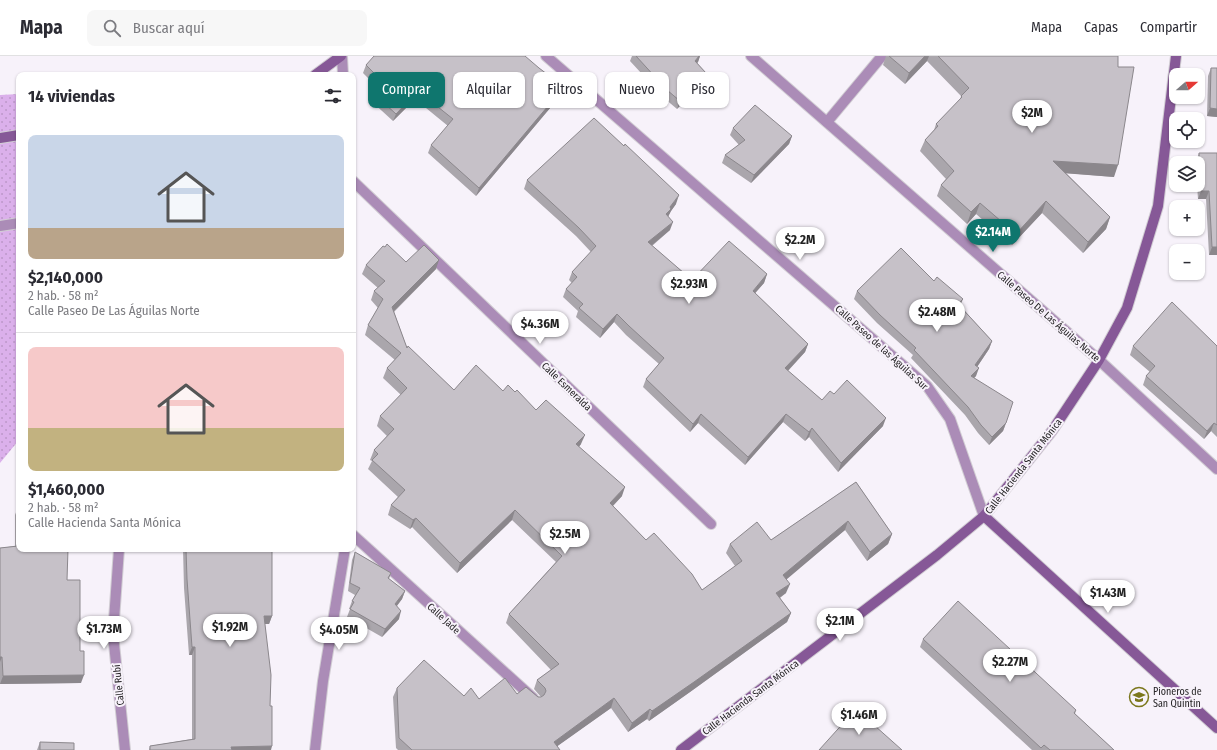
<!DOCTYPE html>
<html lang="es">
<head>
<meta charset="utf-8">
<style>
  :root { --surface:#fff; --page:#f7f7f7; --text:#2b2b33; --muted:#7c7c81; --line:#e1e1e2; --accent:#0f766e }
  body { margin:0; font-family:"Fira Sans Condensed",sans-serif; background:var(--page); color:var(--text); height:100vh; display:flex; flex-direction:column; font-size:15px; white-space:nowrap }
  * { box-sizing:border-box; margin:0 }
  p { font-size:13px; color:var(--muted) }
  .icon { flex:none; width:22px; height:22px; fill:none; stroke:currentColor; stroke-width:2; stroke-linecap:round; stroke-linejoin:round }
  .map { position:relative; flex:1; overflow:hidden }
  .sheet { position:absolute; left:16px; top:16px; width:340px; height:480px; display:flex; flex-direction:column; background:var(--surface); border-radius:8px; box-shadow:0 1px 3px #0004 }
  .sheet>* { flex:none }
  .banner { position:absolute; left:368px; top:16px; width:380px; height:36px; display:flex; gap:8px }
  .needle { width:26px; rotate:70deg }
  .fabs { position:absolute; left:1169px; top:12px; display:grid; gap:8px }
  .fabs a { display:grid; place-items:center; width:36px; height:36px; border-radius:8px; background:var(--surface); box-shadow:0 1px 3px #0004; font-size:20px }
  .price { position:absolute; translate:-50% -34px; padding:0 9px; border-radius:14px; background:#fff; color:#222; font-size:13px; line-height:26px; filter:drop-shadow(0 1px 2px #0008) }
  .price::after { content:''; position:absolute; left:50%; top:24px; width:12px; height:9px; margin-left:-6px; background:inherit; clip-path:polygon(0 0,100% 0,50% 100%) }
  .price.selected { background:var(--accent); color:#fff }
  ul { padding:0; list-style:none }
  li { display:grid; align-content:center; gap:8px; height:212px; padding:0 12px }
  li+li { border-top:1px solid var(--line) }
  li span { display:grid; place-items:center; height:124px; border-radius:8px; color:#555 }
  li>.icon { margin-inline-start:auto }
  span .icon { width:72px; height:72px; fill:#fffc; stroke-width:1 }
  li b { font-size:17px }
  h2 { display:flex; justify-content:space-between; align-items:center; height:48px; padding:0 12px; font-size:17px }
  .chip { padding:0 14px; border-radius:8px; background:var(--surface); box-shadow:0 1px 3px #0004; font-size:14px; line-height:36px }
  .chip.selected { background:var(--accent); color:#fff }
  header { display:flex; align-items:center; gap:24px; box-sizing:border-box; height:56px; padding:0 20px; background:var(--surface); border-bottom:1px solid var(--line) }
  header strong { font-size:19px }
  nav { display:flex; gap:22px; margin-inline-start:auto; font-size:14px }
  .search { width:280px; height:36px; background:var(--page); display:flex; align-items:center; gap:10px; box-sizing:border-box; padding:0 14px; border-radius:8px; color:var(--muted); font-size:15px }
  .map>svg:first-child { display:block }
  .grass { fill:url(#grass-dots) }
  .lines { fill:none; stroke-linecap:round; stroke-linejoin:round }
  .lane-casing { stroke:#d1cdd3; stroke-width:12 }
  .street-casing { stroke:#d1cdd3; stroke-width:12 }
  .secondary-casing { stroke:#d1cdd3; stroke-width:12 }
  .lane { stroke:#ab8cb7; stroke-width:10 }
  .street { stroke:#ab8cb7; stroke-width:10 }
  .secondary { stroke:#865897; stroke-width:10 }
  .wall { fill:#aaa6ac }
  .shaded-wall { fill:#8b878c }
  .building { fill:#c6c1c8; stroke:#8b878c }
  .labels { text-anchor:middle; stroke-width:4; stroke-linejoin:round; paint-order:stroke }
  .street-label { font-size:10px; fill:#242224; stroke:#f7f2fa }
  .poi-label { font-size:10px; fill:#242224; stroke:#f7f2fa; text-anchor:start }
</style>
</head>
<body>
<header>
<strong>Mapa</strong>
<div class="search"><svg class="icon" aria-label="search" viewBox="0 0 24 24"><circle cx="10" cy="10" r="6"/><path d="M15 15l6 6"/></svg>Buscar aquí</div>
<nav><a>Mapa</a><a>Capas</a><a>Compartir</a></nav>
</header>
<div class="map">
<svg width="1217" height="694" viewBox="0 0 1217 694">
  <defs>
    <pattern id="grass-dots" width="8" height="8" patternUnits="userSpaceOnUse"><rect width="8" height="8" fill="#dbb0eb"/><path d="M2 2h.1M6 6h.1" fill="none" stroke="#bc97c9" stroke-width="1.8" stroke-linecap="round"/></pattern>
  </defs>
  <rect width="100%" height="100%" fill="#f7f2fa"/>
  <polygon class="grass" points="19,38 19,384 0,407 0,39"/>
  <g class="lines">
    <g class="lane-casing">
      <polyline id="lane" points="0,170 19,167"/>
    </g>
    <g class="street-casing">
      <g id="street">
        <polyline points="342,0 343,19"/>
        <polyline points="546,0 927,330 950,363 984,460"/>
        <polyline points="751,0 1099,304 1217,413"/>
        <polyline points="827,66 882,0"/>
        <polyline points="353,125 711,468"/>
        <polyline points="353,479 533,642"/>
        <polyline points="119,493 113,578 125,694"/>
        <polyline points="315,694 323,625 345,493"/>
      </g>
    </g>
    <g class="secondary-casing">
      <g id="secondary">
        <polyline points="315,19 341,0"/>
        <polyline points="0,82 19,79"/>
        <polyline points="984,460 1217,672"/>
        <polyline points="681,694 937,499 984,460 1052,375 1099,304 1127,252 1158,150 1176,0"/>
      </g>
    </g>
    <use href="#lane" class="lane"/>
    <use href="#street" class="street"/>
    <use href="#secondary" class="secondary"/>
  </g>
  <g class="wall">
    <polygon points="632,0 700,0 698,6 697,7 706,17 703,25 677,53 664,42 630,5"/>
    <polygon points="886,0 1118,0 1114,121 1066,117 1110,161 1106,173 1083,197 1042,157 1012,189 976,158 967,168 937,140 941,129 946,123 920,95 925,84 934,74 936,68 960,44 961,40 927,5 905,28 883,9"/>
    <polygon points="366,9 539,12 564,31 561,39 476,140 428,97 431,89 448,70 415,43 393,65 370,44 372,36 377,31 363,17"/>
    <polygon points="1211,12 1217,12 1217,61 1207,60 1208,20"/>
    <polygon points="733,72 792,80 789,88 751,127 722,107 725,99 739,89 730,79"/>
    <polygon points="1199,97 1217,97 1217,199 1209,199 1206,143 1198,143 1197,129 1198,129 1198,107 1196,107 1196,105"/>
    <polygon points="527,124 676,148 671,155 668,160 670,174 652,190 692,224 767,218 764,227 755,237 808,288 805,296 788,315 822,344 883,370 838,416 809,381 805,385 783,366 745,409 698,367 690,376 643,331 646,323 659,308 626,279 614,266 600,282 576,261 578,255 563,241 566,233 572,227 569,224 572,216 591,196 576,180 524,133"/>
    <polygon points="406,206 436,213 394,256 407,292 454,334 503,335 515,336 536,354 581,388 579,391 622,440 613,450 646,484 702,534 735,510 726,497 730,488 771,484 856,426 892,478 888,488 867,505 845,474 786,523 786,537 780,542 791,557 787,566 690,636 649,665 647,663 628,676 611,652 557,690 560,694 398,694 396,692 393,641 397,632 464,640 479,643 517,638 541,641 534,633 537,624 551,614 506,567 509,558 556,506 512,464 457,517 412,471 410,473 388,459 391,449 398,441 368,413 372,405 370,404 374,394 387,380 377,370 380,360 401,339 383,322 387,312 395,304 365,279 368,269 378,252 371,244 374,235 378,232 362,218 366,209"/>
    <polygon points="934,225 960,250 992,285 989,293 977,311 976,320 974,322 1006,367 1003,375 989,389 978,377 965,359 911,302 913,299 877,267 854,243 857,235"/>
    <polygon points="1133,290 1217,290 1217,381 1211,375 1204,383 1143,329 1146,320 1150,316 1130,299"/>
    <polygon points="18,451 67,524 80,595 81,627 0,628 0,492 15,490 15,459"/>
    <polygon points="183,493 272,493 272,560 269,568 265,568 270,650 271,694 149,694 150,690 192,683 192,599 189,599 184,532"/>
    <polygon points="355,496 391,517 389,523 405,535 402,543 397,550 399,563 382,581 347,561 350,553 349,553 352,545 355,539 348,535 352,504"/>
    <polygon points="923,583 1076,654 1075,658 1114,694 1032,694 920,591"/>
    <polygon points="40,686 74,694 37,694"/>
  </g>
  <g class="shaded-wall">
    <polygon points="699,0 700,0 698,6 692,13 695,5"/>
    <polygon points="925,0 929,0 927,5 905,28 909,17"/>
    <polygon points="706,17 703,25 677,53 680,45"/>
    <polygon points="564,31 561,39 476,140 479,132"/>
    <polygon points="418,35 415,43 393,65 396,58"/>
    <polygon points="1210,52 1217,53 1217,61 1207,60"/>
    <polygon points="792,80 789,88 751,127 754,119"/>
    <polygon points="1053,105 1118,109 1114,121 1049,116"/>
    <polygon points="1201,135 1209,135 1206,143 1198,143"/>
    <polygon points="679,139 676,148 671,155 668,161 663,166 670,151"/>
    <polygon points="1046,145 1042,157 1012,189 1016,178"/>
    <polygon points="980,147 976,158 967,168 971,156"/>
    <polygon points="1110,161 1106,173 1083,197 1088,186"/>
    <polygon points="673,166 670,174 645,195 648,186"/>
    <polygon points="1212,191 1217,191 1217,199 1209,199"/>
    <polygon points="439,204 436,213 388,261 392,251"/>
    <polygon points="767,218 764,227 750,243 753,235"/>
    <polygon points="963,243 960,250 958,248"/>
    <polygon points="617,258 614,266 600,282 603,273"/>
    <polygon points="992,285 989,293 973,317 975,309"/>
    <polygon points="808,288 805,296 782,321 785,312"/>
    <polygon points="979,312 976,320 968,328 971,320"/>
    <polygon points="701,358 698,367 690,376 693,368"/>
    <polygon points="786,358 783,366 745,409 748,401"/>
    <polygon points="886,362 883,370 838,416 841,407"/>
    <polygon points="1006,367 1003,375 989,389 992,381"/>
    <polygon points="1214,367 1211,375 1204,383 1207,375"/>
    <polygon points="812,372 809,381 805,385 809,376"/>
    <polygon points="585,379 581,388 573,398 576,388"/>
    <polygon points="625,431 622,440 607,456 610,447"/>
    <polygon points="515,454 512,464 457,517 460,507"/>
    <polygon points="416,462 412,471 410,473 413,464"/>
    <polygon points="848,465 845,474 780,529 783,519"/>
    <polygon points="892,478 888,488 867,505 870,496"/>
    <polygon points="790,528 786,537 773,546 776,537"/>
    <polygon points="405,535 402,543 392,556 395,548"/>
    <polygon points="401,555 399,563 382,581 385,573"/>
    <polygon points="791,557 787,566 690,636 649,665 652,655"/>
    <polygon points="264,560 272,560 269,568 261,568"/>
    <polygon points="192,591 195,591 192,599 189,599"/>
    <polygon points="0,601 2,601 0,606"/>
    <polygon points="84,619 81,627 0,628 3,620"/>
    <polygon points="614,642 611,652 552,694 554,686"/>
    <polygon points="650,653 647,663 628,676 632,667"/>
    <polygon points="272,690 271,694 230,694 231,691"/>
  </g>
  <g class="building">
    <polygon points="374,0 525,0 539,12 564,31 479,132 431,89 453,63 418,35 396,58 372,36 382,25 366,9"/>
    <polygon points="636,0 699,0 695,5 706,17 680,45 667,34"/>
    <polygon points="889,0 925,0 909,17"/>
    <polygon points="938,0 1118,0 1118,11 1134,11 1118,109 1053,105 1110,161 1088,186 1046,145 1016,178 980,147 971,156 941,129 954,115 925,84 938,70 936,68 962,41 961,40 969,32"/>
    <polygon points="1211,12 1217,12 1217,53 1210,52"/>
    <polygon points="755,49 792,80 754,119 725,99 745,84 733,72"/>
    <polygon points="594,62 624,90 625,88 679,139 670,151 671,153 666,158 673,166 648,186 692,224 729,185 767,218 753,235 808,288 785,312 822,344 830,335 834,338 847,324 886,362 841,407 812,372 809,376 786,358 748,401 701,358 693,368 646,323 664,302 629,270 617,258 603,273 579,252 583,248 566,233 577,221 572,216 596,190 579,172 527,124"/>
    <polygon points="1199,97 1217,97 1217,191 1212,191 1209,135 1201,135"/>
    <polygon points="387,188 406,206 424,189 439,204 392,251 407,292 408,290 454,334 476,309 503,335 508,329 515,336 517,334 536,354 546,344 585,379 576,388 625,431 610,447 646,484 654,477 692,518 702,534 742,505 730,488 757,466 771,484 856,426 892,478 870,496 848,465 783,519 790,528 776,537 791,557 694,626 652,655 650,653 632,667 614,642 554,686 560,694 412,694 399,682 397,632 424,604 464,640 471,632 479,643 505,622 517,638 526,631 538,641 541,641 544,639 546,635 545,632 537,624 559,608 509,558 562,500 515,454 460,507 416,462 413,464 391,449 405,434 372,404 378,398 374,394 394,373 380,360 407,332 387,312 401,297 368,269 383,243 374,235 385,225 366,209 383,190 385,191"/>
    <polygon points="901,192 934,225 937,221 963,243 958,248 992,285 975,309 979,312 971,320 1013,346 1006,367 992,381 981,369 968,351 914,294 916,292 880,259 857,235"/>
    <polygon points="1172,246 1217,290 1217,369 1214,367 1207,375 1146,320 1155,310 1133,290"/>
    <polygon points="18,451 19,451 19,493 68,493 67,524 80,524 80,595 84,595 84,619 3,620 2,601 0,601 0,492 18,490"/>
    <polygon points="186,493 272,493 272,560 264,560 271,619 270,650 272,650 272,690 231,691 232,694 150,694 150,690 195,683 195,591 192,591 187,523"/>
    <polygon points="355,496 391,517 388,522 405,535 395,548 401,555 385,573 350,553 354,546 352,545 360,532 350,527"/>
    <polygon points="958,545 1076,654 1074,657 1114,694 1050,694 1044,689 1041,692 923,583"/>
    <polygon points="856,653 902,694 819,694"/>
    <polygon points="40,686 74,687 74,694 40,694"/>
  </g>
  <defs>
    <g id="school-ring" transform="scale(1)"><circle r="9.5" fill="#f7f2fa" stroke="#7b771c" stroke-width="1.5"/><path d="M0-5L7-2L0 1L-7-2ZM-4 1L0 2.5L4 1V4Q0 6-4 4Z" fill="#7b771c"/></g>
  </defs>
  <g fill-rule="evenodd">
    <use href="#school-ring" x="1139" y="641"/>
  </g>
  <g class="labels">
    <g class="street-label">
      <text transform="translate(1049 260) rotate(41)" y="4">Calle Paseo De Las Águilas Norte</text>
      <text transform="translate(882 291) rotate(42)" y="4">Calle Paseo de las Águilas Sur</text>
      <text transform="translate(567 330) rotate(44)" y="4">Calle Esmeralda</text>
      <text transform="translate(1023 410) rotate(-52)" y="4">Calle Hacienda Santa Mónica</text>
      <text transform="translate(444 562) rotate(42)" y="4">Calle Jade</text>
      <text transform="translate(118 629) rotate(-96)" y="4">Calle Rubí</text>
      <text transform="translate(750 641) rotate(-37)" y="4">Calle Hacienda Santa Mónica</text>
    </g>
    <g class="poi-label">
      <text x="1153" y="639">Pioneros de<tspan x="1153" dy="12">San Quintin</tspan></text>
    </g>
  </g>
</svg>
<div class="fabs">
<a><svg class="needle" viewBox="-14 -14 28 28"><path d="M0-13l5 13h-10z" fill="#e53935"/><path d="M0 13l5-13h-10z" fill="#7c7c81"/></svg></a>
<a><svg class="icon" aria-label="locate" viewBox="0 0 24 24"><circle cx="12" cy="12" r="6"/><path d="M12 2v4M12 18v4M2 12h4M18 12h4"/></svg></a>
<a><svg class="icon" aria-label="layers" viewBox="0 0 24 24"><path d="M12 4l9 5-9 5-9-5zM3 14l9 5 9-5"/></svg></a>
<a>+</a>
<a>−</a>
</div>
<b class="price" style="left:1032px;top:78px">$2M</b>
<b class="price selected" style="left:993px;top:197px">$2.14M</b>
<b class="price" style="left:800px;top:205px">$2.2M</b>
<b class="price" style="left:689px;top:249px">$2.93M</b>
<b class="price" style="left:937px;top:277px">$2.48M</b>
<b class="price" style="left:540px;top:289px">$4.36M</b>
<b class="price" style="left:565px;top:499px">$2.5M</b>
<b class="price" style="left:1108px;top:558px">$1.43M</b>
<b class="price" style="left:840px;top:586px">$2.1M</b>
<b class="price" style="left:230px;top:592px">$1.92M</b>
<b class="price" style="left:104px;top:594px">$1.73M</b>
<b class="price" style="left:339px;top:595px">$4.05M</b>
<b class="price" style="left:1010px;top:627px">$2.27M</b>
<b class="price" style="left:859px;top:680px">$1.46M</b>
<div class="banner">
<a class="chip selected">Comprar</a>
<a class="chip">Alquilar</a>
<a class="chip">Filtros</a>
<a class="chip">Nuevo</a>
<a class="chip">Piso</a>
</div>
<section class="sheet">
<h2>14 viviendas<svg class="icon" aria-label="filters" viewBox="0 0 24 24"><path d="M4 7h16M4 17h16"/><circle cx="9" cy="7" r="2"/><circle cx="15" cy="17" r="2"/></svg></h2>
<ul>
<li><span style="background:linear-gradient(#c9d6e8 75%,#b9a48a 0)"><svg class="icon" aria-label="home" viewBox="0 0 24 24"><path d="M3 11l9-7 9 7M6 9v11h12V9"/></svg></span><div><b>$2,140,000</b><p>2 hab. · 58 m²</p><p>Calle Paseo De Las Águilas Norte</p></div></li>
<li><span style="background:linear-gradient(#f6c9c9 65%,#c2b280 0)"><svg class="icon" aria-label="home" viewBox="0 0 24 24"><path d="M3 11l9-7 9 7M6 9v11h12V9"/></svg></span><div><b>$1,460,000</b><p>2 hab. · 58 m²</p><p>Calle Hacienda Santa Mónica</p></div></li>
</ul>
</section>
</div>
</body>
</html>
